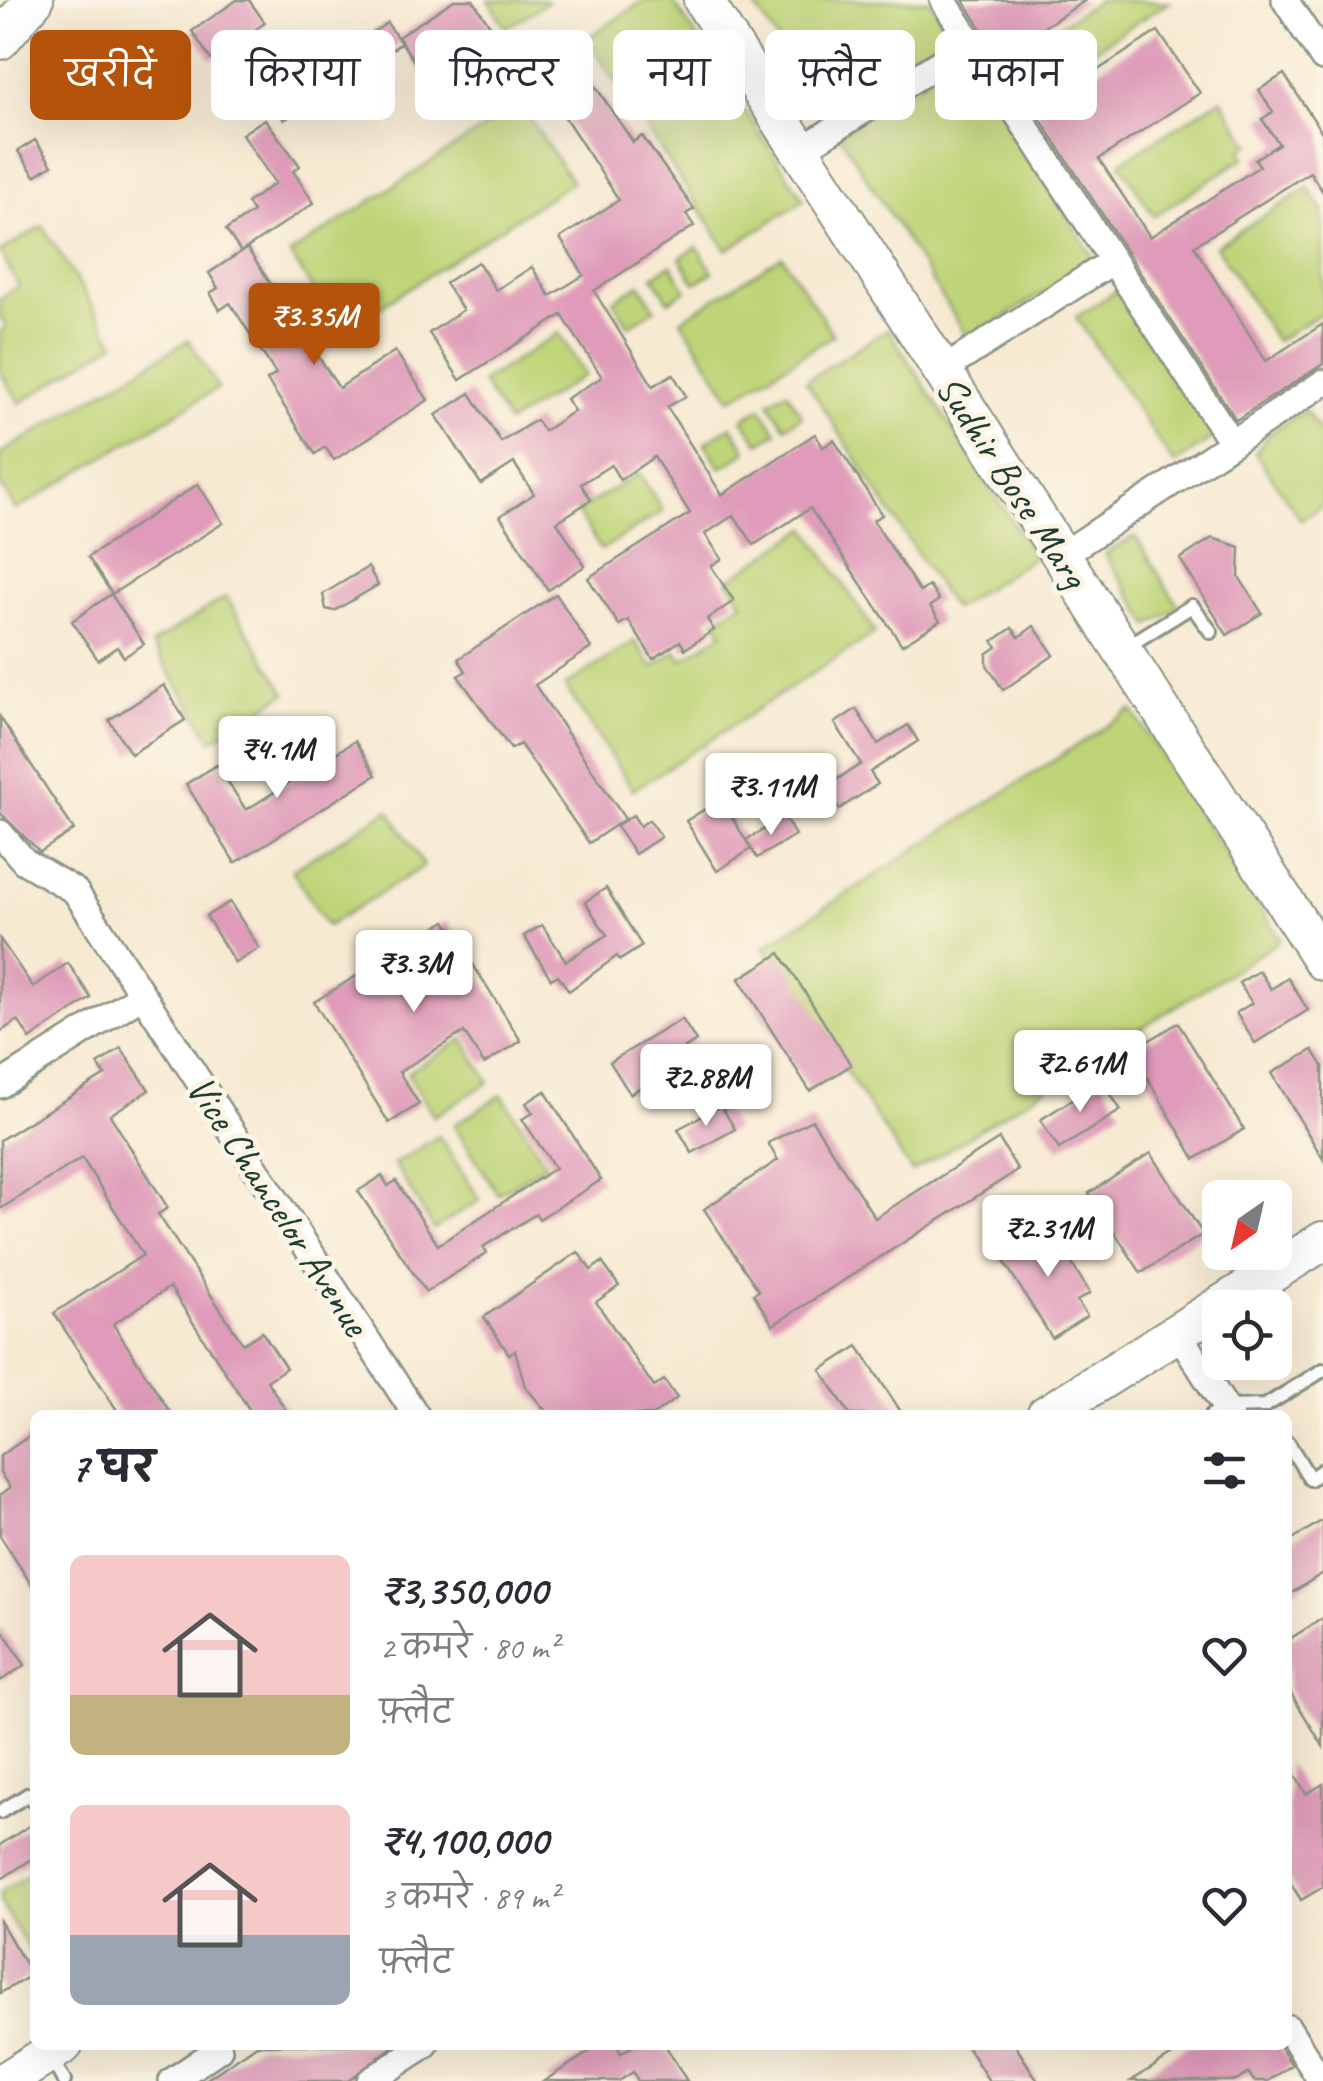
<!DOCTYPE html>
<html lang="hi">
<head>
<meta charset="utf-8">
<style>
  :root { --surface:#fff; --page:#f7f7f7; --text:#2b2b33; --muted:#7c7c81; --accent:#b45309 }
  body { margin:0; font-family:Caveat,"Playpen Sans Deva",sans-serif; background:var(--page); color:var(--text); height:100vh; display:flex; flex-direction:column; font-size:38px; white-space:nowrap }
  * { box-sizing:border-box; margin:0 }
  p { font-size:32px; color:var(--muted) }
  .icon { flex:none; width:55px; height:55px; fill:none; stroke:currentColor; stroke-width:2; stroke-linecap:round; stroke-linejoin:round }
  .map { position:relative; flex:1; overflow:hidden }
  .details { position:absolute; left:30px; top:1410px; width:1262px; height:640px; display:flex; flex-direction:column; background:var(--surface); border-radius:15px; box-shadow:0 10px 40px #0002 }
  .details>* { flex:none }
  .top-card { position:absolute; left:30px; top:30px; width:1265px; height:90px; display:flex; gap:20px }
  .needle { width:65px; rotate:214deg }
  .fabs { position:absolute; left:1202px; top:1180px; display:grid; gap:20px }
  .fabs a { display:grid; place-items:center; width:90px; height:90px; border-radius:15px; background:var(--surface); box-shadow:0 10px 40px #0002; font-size:50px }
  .price { position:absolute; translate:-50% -85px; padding:0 22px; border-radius:10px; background:#fff; color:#222; font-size:32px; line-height:65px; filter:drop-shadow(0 2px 5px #0008) }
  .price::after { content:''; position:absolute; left:50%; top:60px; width:30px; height:22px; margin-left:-15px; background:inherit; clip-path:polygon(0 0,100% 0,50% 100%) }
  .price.current { background:var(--accent); color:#fff }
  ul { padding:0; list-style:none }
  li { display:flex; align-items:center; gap:30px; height:250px; padding:0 40px }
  li span { display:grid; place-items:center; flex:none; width:280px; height:200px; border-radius:15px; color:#555 }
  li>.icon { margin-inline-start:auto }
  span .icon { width:120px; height:120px; fill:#fffc; stroke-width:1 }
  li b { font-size:42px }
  h2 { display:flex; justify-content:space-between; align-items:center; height:120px; padding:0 40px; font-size:42px }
  .pill { padding:0 35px; border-radius:15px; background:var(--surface); box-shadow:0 10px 40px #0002; font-size:35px; line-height:90px }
  .pill.current { background:var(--accent); color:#fff }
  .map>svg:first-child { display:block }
  .green { fill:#bfd478; stroke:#6f8856; stroke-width:2.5 }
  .building { fill:#df9bb9 }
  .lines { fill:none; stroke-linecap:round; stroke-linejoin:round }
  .lane-casing { stroke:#8b9484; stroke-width:18 }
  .street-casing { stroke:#8b9484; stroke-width:30 }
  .secondary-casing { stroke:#8b9484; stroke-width:42 }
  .lane { stroke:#fff; stroke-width:12 }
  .street { stroke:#fff; stroke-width:25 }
  .secondary { stroke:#fff; stroke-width:38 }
  .labels { text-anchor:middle; stroke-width:10; stroke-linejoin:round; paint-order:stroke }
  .street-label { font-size:40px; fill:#1f3d34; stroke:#fcf5e5 }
</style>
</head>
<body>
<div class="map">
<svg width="1323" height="2081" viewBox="0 0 1323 2081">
  <rect width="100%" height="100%" fill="#fcf5e5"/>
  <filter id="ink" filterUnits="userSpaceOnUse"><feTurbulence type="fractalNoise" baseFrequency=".01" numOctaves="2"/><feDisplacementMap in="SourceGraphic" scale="20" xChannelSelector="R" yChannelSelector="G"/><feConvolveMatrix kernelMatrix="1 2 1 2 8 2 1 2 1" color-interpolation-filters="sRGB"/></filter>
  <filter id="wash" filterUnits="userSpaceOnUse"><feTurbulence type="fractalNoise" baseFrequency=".0048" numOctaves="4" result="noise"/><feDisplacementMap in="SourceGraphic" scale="40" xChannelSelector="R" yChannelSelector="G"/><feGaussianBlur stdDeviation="2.25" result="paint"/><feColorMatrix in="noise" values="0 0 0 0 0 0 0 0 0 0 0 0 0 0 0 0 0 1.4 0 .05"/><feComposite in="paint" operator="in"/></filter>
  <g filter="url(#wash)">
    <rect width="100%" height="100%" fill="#f7ead3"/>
    <g class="green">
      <polygon points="489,0 546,0 547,2 506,28"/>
      <polygon points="645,0 672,0 804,200 727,250 587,38"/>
      <polygon points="751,0 929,0 952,35 828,116"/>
      <polygon points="1099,0 1169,2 1055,74 1034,41"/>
      <polygon points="958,60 973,70 1095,260 969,340 839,134"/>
      <polygon points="1221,99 1250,144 1241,150 1245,157 1154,216 1120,163"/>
      <polygon points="520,104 572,182 341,332 290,254"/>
      <polygon points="1308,188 1323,211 1323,312 1276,341 1216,246"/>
      <polygon points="43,226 115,343 20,403 0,372 0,332 6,327 0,316 0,298 19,286 0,252"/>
      <polygon points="697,247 713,272 695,283 680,258"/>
      <polygon points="782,256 833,335 731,399 681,320"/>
      <polygon points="671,265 686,290 669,301 653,276"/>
      <polygon points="640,284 655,309 629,326 613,301"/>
      <polygon points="1118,290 1216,436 1174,464 1076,317"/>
      <polygon points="888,329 1035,557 953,609 806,381"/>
      <polygon points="559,333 585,375 508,423 482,382"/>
      <polygon points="189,340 218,388 16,510 0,484 0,454"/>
      <polygon points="787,391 802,416 785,427 769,402"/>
      <polygon points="761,408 777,432 759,443 743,419"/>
      <polygon points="1305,410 1323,436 1323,505 1301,520 1255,453 1270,433"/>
      <polygon points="731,426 747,451 721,468 705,443"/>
      <polygon points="639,473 663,511 601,550 577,512"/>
      <polygon points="807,528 875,633 633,790 565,686 635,641 652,667 676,651 682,660 723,633 716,620 743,603 728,580"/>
      <polygon points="1135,536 1179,607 1150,625 1105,554"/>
      <polygon points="226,597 286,693 212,740 152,644"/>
      <polygon points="1132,710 1281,940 912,1172 764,947"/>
      <polygon points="389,810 424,866 327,926 292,870"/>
      <polygon points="463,1039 489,1082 434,1116 407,1073"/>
      <polygon points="502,1095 546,1164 498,1194 454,1125"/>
      <polygon points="439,1136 480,1200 434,1229 394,1164"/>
      <polygon points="35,1871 35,1960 0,1902 0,1892"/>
    </g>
    <g id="blocks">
      <g class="building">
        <polygon points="237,0 249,0 265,23 211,60 192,31"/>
        <polygon points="454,0 473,0 500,41 519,29 537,57 464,105 445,78 431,87 398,37"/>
        <polygon points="963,0 1086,0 1022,41 1058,96 1158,31 1200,93 1099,159 1150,237 1260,166 1255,159 1279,144 1262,119 1273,112 1259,90 1284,74 1323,134 1323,192 1310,172 1194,246 1266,361 1323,324 1323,364 1236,420"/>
        <polygon points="387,23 401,43 365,69 349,48"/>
        <polygon points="565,41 633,142 642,136 694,209 686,214 694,226 594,291 653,386 673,374 686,396 667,407 722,495 815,434 823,447 834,440 882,515 873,520 920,592 929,586 939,600 930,606 940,621 902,645 810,508 754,545 734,515 705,534 722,559 711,566 734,601 707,619 714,630 685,649 680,641 653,659 628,620 619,625 588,578 690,513 654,457 620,480 611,465 581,484 591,500 557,522 585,566 548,590 500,516 534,494 514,463 481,484 436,415 470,393 501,442 536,420 544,431 574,411 566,399 602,377 562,315 460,380 429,333 463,310 445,283 478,262 496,290 532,267 550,296 584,275 560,238 619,200 530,64"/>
        <polygon points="306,77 319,96 284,120 270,101"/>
        <polygon points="265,119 300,166 293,171 314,203 241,252 226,230 253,212 247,203 275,183 242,134"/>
        <polygon points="35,140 52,165 35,176 18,151"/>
        <polygon points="247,248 339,388 395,351 428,400 334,460 325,447 315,454 267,380 276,374 230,303 220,310 210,293 218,288 209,273"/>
        <polygon points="198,484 223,523 112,594 88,557"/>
        <polygon points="1212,538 1240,547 1239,577 1262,613 1227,635 1180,559"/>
        <polygon points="368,567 378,585 334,611 326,609 323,594"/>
        <polygon points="111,594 144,644 124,657 117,647 98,660 72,621"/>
        <polygon points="556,594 591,648 535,685 625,819 589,843 520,744 511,749 458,676 466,671 458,659"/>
        <polygon points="1034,626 1054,655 1003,690 987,665 987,654 997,647 993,641 1012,628 1019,637"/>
        <polygon points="164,685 185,720 131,754 109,720"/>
        <polygon points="856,709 878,744 908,725 918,741 870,772 878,784 839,809 825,787 861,764 835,723"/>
        <polygon points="0,717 74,830 40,852 0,813"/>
        <polygon points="355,741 376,775 235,863 186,784 217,765 246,810"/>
        <polygon points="721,799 751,849 717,871 686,821"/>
        <polygon points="633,815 640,826 649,820 661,837 635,854 616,826"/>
        <polygon points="784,817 795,835 757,858 746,840"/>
        <polygon points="606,888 642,946 620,960 617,956 569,991 558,975 551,979 524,936 542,925 566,961 607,935 585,902"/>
        <polygon points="230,902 259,948 235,963 206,916"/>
        <polygon points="446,921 521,1041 484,1064 464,1032 399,1072 419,1104 389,1123 314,1002"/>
        <polygon points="0,939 33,987 68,963 91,998 30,1039 18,1020 0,1032"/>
        <polygon points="780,953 851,1065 810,1091 739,979"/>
        <polygon points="1259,971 1271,989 1288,978 1308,1010 1255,1043 1236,1013 1252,1003 1239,983"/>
        <polygon points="682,1019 696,1041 679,1052 690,1071 653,1094 647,1083 630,1094 610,1062"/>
        <polygon points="1178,1023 1244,1129 1195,1159 1132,1051"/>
        <polygon points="121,1048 149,1090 110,1115 168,1208 158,1214 243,1344 262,1332 286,1368 267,1381 289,1415 253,1415 170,1287 113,1324 172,1415 120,1415 54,1313 143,1255 82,1158 0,1209 0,1140 105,1075 98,1064"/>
        <polygon points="1313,1050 1323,1066 1323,1159 1272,1073"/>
        <polygon points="1102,1081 1121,1110 1059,1149 1040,1120"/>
        <polygon points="545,1091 601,1180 539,1219 536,1214 483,1247 487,1253 426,1292 358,1191 382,1176 388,1186 396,1181 438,1245 555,1168 522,1119 533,1113 526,1103"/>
        <polygon points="721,1106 735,1129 692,1153 678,1129"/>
        <polygon points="812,1120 875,1218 999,1139 1018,1170 773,1325 753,1294 759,1291 704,1209 778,1160 768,1143"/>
        <polygon points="1151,1153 1203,1234 1141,1273 1089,1193"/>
        <polygon points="1048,1225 1090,1293 1077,1301 1087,1316 1052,1338 1000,1255"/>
        <polygon points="578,1252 591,1270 602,1262 619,1286 596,1302 654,1387 664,1380 677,1398 653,1415 549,1415 525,1386 515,1350 509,1354 484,1317"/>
        <polygon points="858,1346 903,1415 850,1415 821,1370"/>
        <polygon points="35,1432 35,1590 0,1536 0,1495 10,1488 0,1473 0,1456"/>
        <polygon points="1323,1520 1323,1573 1288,1595 1288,1542"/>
        <polygon points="1323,1618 1323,1746 1288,1689 1288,1640"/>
        <polygon points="0,1626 25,1665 0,1681"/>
        <polygon points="1288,1763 1306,1794 1323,1784 1323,1887 1301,1900 1288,1879"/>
        <polygon points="35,1822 35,1857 0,1880 0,1845"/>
        <polygon points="0,1921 32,1975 0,1993"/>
        <polygon points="257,2045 395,2045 348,2081 204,2081"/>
        <polygon points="600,2045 616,2045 621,2053 635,2045 665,2045 687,2081 638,2081 633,2072 619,2081 544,2081"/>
        <polygon points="966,2045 1015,2045 1038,2081 989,2081"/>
        <polygon points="1188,2045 1279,2045 1292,2065 1268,2081 1254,2081 1249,2073 1236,2081 1131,2081"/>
      </g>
    </g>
  </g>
  <g filter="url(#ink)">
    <use href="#blocks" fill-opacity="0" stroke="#8b9484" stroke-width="2.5"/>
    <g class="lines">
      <g class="lane-casing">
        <g id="lane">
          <polyline points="1139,639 1192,606 1211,632"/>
          <polyline points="1212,1415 1225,1407 1265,1406 1323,1370"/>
          <polyline points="1288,1443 1310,1479 1323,1470"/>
          <polyline points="0,1812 29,1794 35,1802"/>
          <polyline points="50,2056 64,2081"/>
        </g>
      </g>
      <g class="street-casing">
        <g id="street">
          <polyline points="943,0 1113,261 960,359"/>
          <polyline points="1285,0 1323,58"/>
          <polyline points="817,140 971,43"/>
          <polyline points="1113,261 1232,443"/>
          <polyline points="1079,544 1323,383"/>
          <polyline points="0,833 24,861 75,891 416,1415"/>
          <polyline points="0,1085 142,995"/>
          <polyline points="1177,1331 1230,1415"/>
          <polyline points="1288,2028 1321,2081"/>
          <polyline points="172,2081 219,2049"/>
          <polyline points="370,2081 425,2045"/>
        </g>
      </g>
      <g class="secondary-casing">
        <g id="secondary">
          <polyline points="703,0 1323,961"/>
          <polyline points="0,40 34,0"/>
          <polyline points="1046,1415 1323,1241"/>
          <polyline points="6,2081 63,2045"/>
        </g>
      </g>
      <use href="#lane" class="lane"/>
      <use href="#street" class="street"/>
      <use href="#secondary" class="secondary"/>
    </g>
  </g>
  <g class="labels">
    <g class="street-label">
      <text transform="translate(1013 481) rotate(57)" y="14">Sudhir Bose Marg</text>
      <text transform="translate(279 1205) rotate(57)" y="14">Vice Chancelor Avenue</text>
    </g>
  </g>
</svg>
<div class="fabs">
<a><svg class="needle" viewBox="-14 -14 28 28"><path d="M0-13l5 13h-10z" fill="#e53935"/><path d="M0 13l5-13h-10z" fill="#7c7c81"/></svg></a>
<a><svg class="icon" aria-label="locate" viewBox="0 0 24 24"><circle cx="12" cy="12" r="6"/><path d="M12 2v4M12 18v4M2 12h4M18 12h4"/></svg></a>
</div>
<b class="price current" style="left:314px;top:368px">₹3.35M</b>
<b class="price" style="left:277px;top:801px">₹4.1M</b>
<b class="price" style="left:771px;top:838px">₹3.11M</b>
<b class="price" style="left:414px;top:1015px">₹3.3M</b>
<b class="price" style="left:1080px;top:1115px">₹2.61M</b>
<b class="price" style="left:706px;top:1129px">₹2.88M</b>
<b class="price" style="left:1048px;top:1280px">₹2.31M</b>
<div class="top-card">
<a class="pill current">खरीदें</a>
<a class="pill">किराया</a>
<a class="pill">फ़िल्टर</a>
<a class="pill">नया</a>
<a class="pill">फ़्लैट</a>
<a class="pill">मकान</a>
</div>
<section class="details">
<h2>7 घर<svg class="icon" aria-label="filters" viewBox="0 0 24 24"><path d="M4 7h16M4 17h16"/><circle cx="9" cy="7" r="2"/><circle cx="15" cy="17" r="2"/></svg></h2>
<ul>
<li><span style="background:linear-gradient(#f6c9c9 70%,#c2b280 0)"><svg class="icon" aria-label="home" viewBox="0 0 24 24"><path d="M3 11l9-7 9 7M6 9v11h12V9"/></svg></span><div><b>₹3,350,000</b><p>2 कमरे · 80 m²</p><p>फ़्लैट</p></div><svg class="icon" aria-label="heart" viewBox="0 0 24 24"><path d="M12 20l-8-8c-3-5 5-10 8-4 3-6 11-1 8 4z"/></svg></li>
<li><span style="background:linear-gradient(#f6c9c9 65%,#9aa5b1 0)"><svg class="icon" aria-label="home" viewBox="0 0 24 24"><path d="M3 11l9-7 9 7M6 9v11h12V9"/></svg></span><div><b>₹4,100,000</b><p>3 कमरे · 89 m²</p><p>फ़्लैट</p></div><svg class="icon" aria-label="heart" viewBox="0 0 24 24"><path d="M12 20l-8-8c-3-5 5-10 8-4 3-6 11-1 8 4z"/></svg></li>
</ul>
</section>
</div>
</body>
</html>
